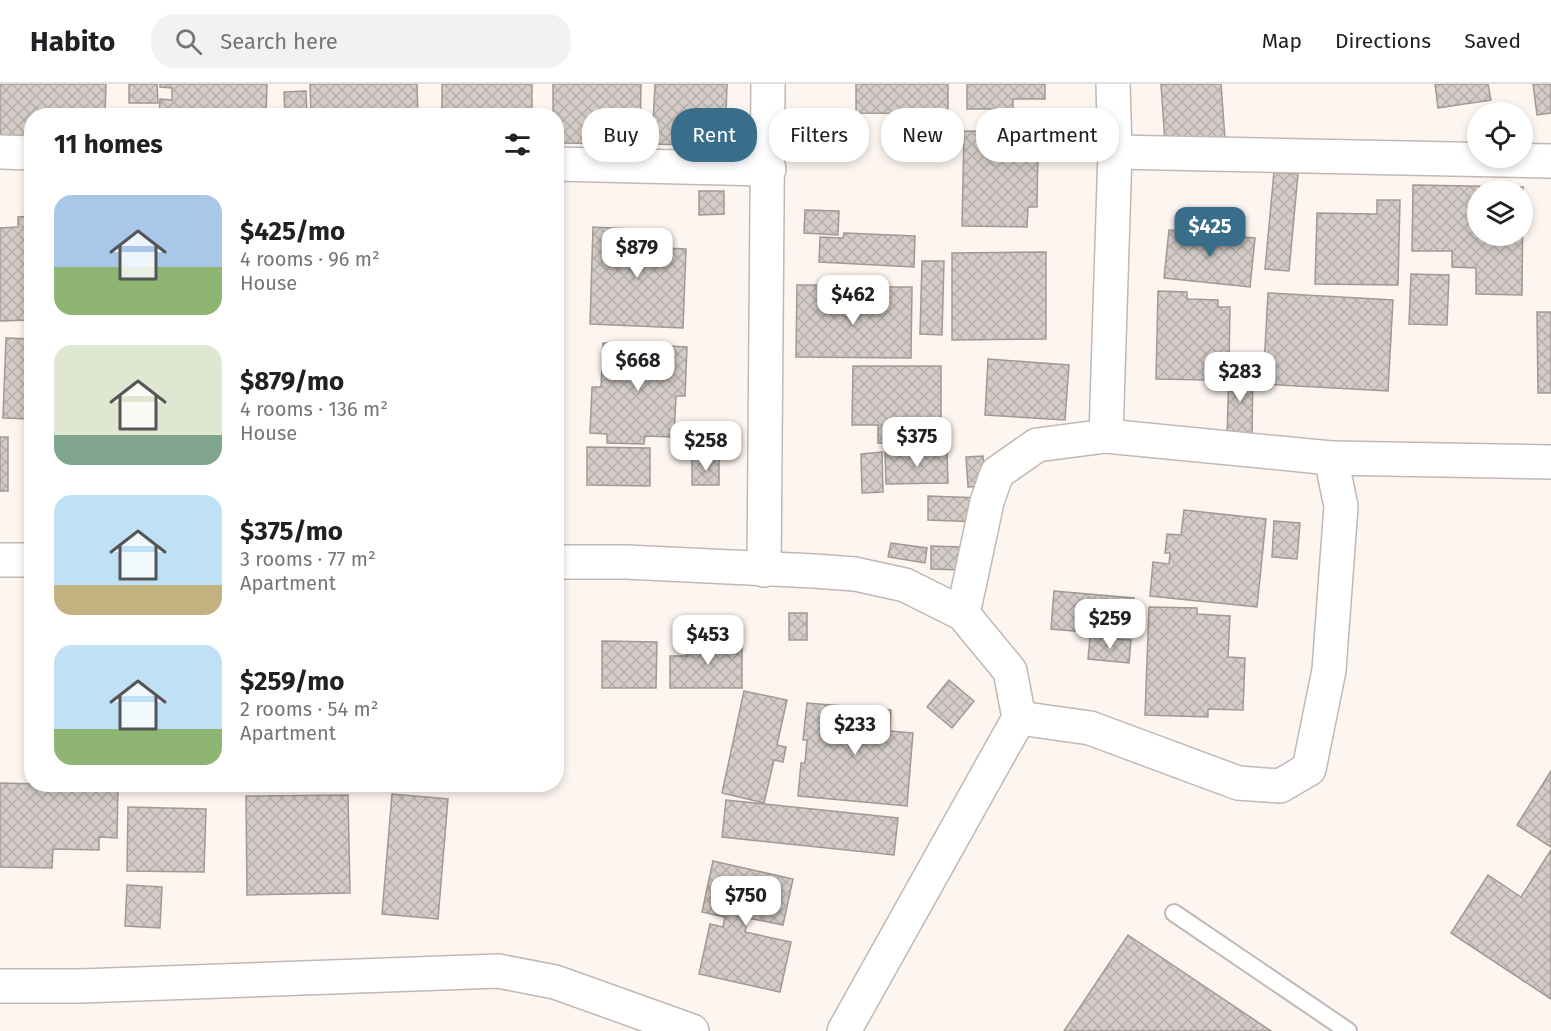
<!DOCTYPE html>
<html lang="en">
<head>
<meta charset="utf-8">
<style>
  :root { --surface:#fff; --page:#f2f2f2; --text:#202124; --muted:#757577; --line:#e0e0e0; --accent:#386e8a }
  body { margin:0; font-family:"Fira Sans",sans-serif; background:var(--page); color:var(--text); height:100vh; display:flex; flex-direction:column; font-size:22px; white-space:nowrap }
  * { box-sizing:border-box; margin:0 }
  p { font-size:20px; color:var(--muted) }
  .icon { flex:none; width:33px; height:33px; fill:none; stroke:currentColor; stroke-width:2; stroke-linecap:round; stroke-linejoin:round }
  .map { position:relative; flex:1; overflow:hidden }
  .details { position:absolute; left:24px; top:24px; width:540px; height:684px; display:flex; flex-direction:column; background:var(--surface); border-radius:24px; box-shadow:0 3px 9px #0003 }
  .details>* { flex:none }
  .top-card { position:absolute; left:582px; top:24px; width:570px; height:54px; display:flex; gap:12px }
  .fabs { position:absolute; left:1467px; top:18px; display:grid; gap:12px }
  .fabs a { display:grid; place-items:center; width:66px; height:66px; border-radius:50%; background:var(--surface); box-shadow:0 3px 9px #0003; font-size:30px }
  .price { position:absolute; translate:-50% -51px; padding:0 14px; border-radius:12px; background:#fff; color:#222; font-size:20px; line-height:39px; filter:drop-shadow(0 2px 3px #0008) }
  .price::after { content:''; position:absolute; left:50%; top:36px; width:18px; height:14px; margin-left:-9px; background:inherit; clip-path:polygon(0 0,100% 0,50% 100%) }
  .price.selected { background:var(--accent); color:#fff }
  ul { padding:0; list-style:none }
  li { display:flex; align-items:center; gap:18px; height:150px; padding:0 30px }
  li span { display:grid; place-items:center; flex:none; width:168px; height:120px; border-radius:18px; color:#555 }
  li>.icon { margin-inline-start:auto }
  span .icon { width:72px; height:72px; fill:#fffc; stroke-width:1 }
  li b { font-size:26px }
  h2 { display:flex; justify-content:space-between; align-items:center; height:72px; padding:0 30px; font-size:26px }
  .tag { padding:0 21px; border-radius:24px; background:var(--surface); box-shadow:0 3px 9px #0003; font-size:21px; line-height:54px }
  .tag.selected { background:var(--accent); color:#fff }
  header { display:flex; align-items:center; gap:36px; box-sizing:border-box; height:84px; padding:0 30px; background:var(--surface); border-bottom:2px solid var(--line) }
  header strong { font-size:28px }
  nav { display:flex; gap:33px; margin-inline-start:auto; font-size:21px }
  .search { width:420px; height:54px; background:var(--page); display:flex; align-items:center; gap:15px; box-sizing:border-box; padding:0 21px; border-radius:24px; color:var(--muted); font-size:22px }
  .map>svg:first-child { display:block }
  .building { fill:url(#building-cross-hatch); stroke:#a19994; stroke-width:1.5; fill-rule:evenodd }
  .lines { fill:none; stroke-linecap:round; stroke-linejoin:round }
  .service-casing { stroke:#c0b8b4; stroke-width:20 }
  .minor-casing { stroke:#c0b8b4; stroke-width:36 }
  .service { stroke:#fff; stroke-width:16 }
  .minor { stroke:#fff; stroke-width:33 }
</style>
</head>
<body>
<header>
<strong>Habito</strong>
<div class="search"><svg class="icon" aria-label="search" viewBox="0 0 24 24"><circle cx="10" cy="10" r="6"/><path d="M15 15l6 6"/></svg>Search here</div>
<nav><a>Map</a><a>Directions</a><a>Saved</a></nav>
</header>
<div class="map">
<svg width="1551" height="947" viewBox="0 0 1551 947">
  <defs>
    <pattern id="building-cross-hatch" width="8" height="8" patternUnits="userSpaceOnUse" patternTransform="scale(1.5)"><rect width="8" height="8" fill="#d4ccc7"/><path d="M0 0l8 8M0 8l8-8" fill="none" stroke="#b5aeaa"/></pattern>
  </defs>
  <rect width="100%" height="100%" fill="#fdf5f0"/>
  <g class="building">
    <polygon points="0,0 106,0 105,32 32,32 32,56 0,55"/>
    <polygon points="129,0 157,0 158,19 129,19"/>
    <polygon points="160,0 267,0 266,32 159,32 160,15 172,16 172,4 160,3"/>
    <polygon points="310,0 417,0 418,32 311,32"/>
    <rect x="442" y="0" width="90" height="32"/>
    <polygon points="553,0 641,0 640,60 556,59 556,32 553,32"/>
    <polygon points="655,0 727,0 725,62 652,60"/>
    <polygon points="856,0 948,0 948,30 856,29"/>
    <polygon points="967,0 1045,0 1045,15 1013,15 1013,25 967,25"/>
    <polygon points="1161,0 1221,0 1225,55 1165,59"/>
    <polygon points="1435,0 1488,0 1491,16 1438,24"/>
    <polygon points="1533,0 1551,0 1551,29 1537,31"/>
    <polygon points="306,7 307,32 285,32 284,8"/>
    <polygon points="808,35 833,35 834,71 808,72"/>
    <polygon points="964,47 1030,48 1029,66 1038,66 1037,123 1028,123 1027,143 962,142"/>
    <polygon points="1274,88 1298,90 1289,187 1265,185"/>
    <path d="M1413,101L1523,103L1522,211L1476,210V184L1452,183V167H1412ZM1478,106H1522V152H1478Z"/>
    <polygon points="699,107 724,107 724,130 699,131"/>
    <polygon points="1377,116 1400,116 1398,201 1315,200 1317,129 1377,130"/>
    <polygon points="805,126 839,127 838,151 804,149"/>
    <polygon points="32,132 32,236 0,237 0,144 18,143 18,133"/>
    <polygon points="593,143 666,147 665,164 686,165 683,244 590,240"/>
    <polygon points="1169,146 1255,154 1250,203 1164,194"/>
    <polygon points="844,149 915,152 914,183 819,178 820,153 843,154"/>
    <polygon points="1046,168 1046,255 952,256 952,169"/>
    <polygon points="922,177 944,177 942,251 920,250"/>
    <polygon points="1411,190 1449,191 1447,241 1409,240"/>
    <polygon points="797,201 833,201 832,226 885,227 885,203 912,203 911,274 796,273"/>
    <polygon points="1158,207 1187,208 1187,215 1218,216 1218,223 1230,223 1229,279 1209,278 1209,296 1156,295"/>
    <polygon points="1268,209 1393,216 1388,307 1263,300"/>
    <polygon points="1537,228 1551,228 1551,309 1538,309"/>
    <polygon points="6,254 32,255 32,335 3,334"/>
    <polygon points="603,259 687,263 685,312 676,312 674,353 645,352 644,360 607,359 607,350 590,349 592,303 601,303"/>
    <polygon points="988,275 1069,281 1065,336 985,331"/>
    <polygon points="853,282 941,282 941,360 878,359 878,341 852,341"/>
    <polygon points="1229,284 1253,284 1252,354 1227,354"/>
    <rect x="0" y="353" width="8" height="54"/>
    <polygon points="587,363 650,364 650,402 587,401"/>
    <polygon points="947,367 948,399 886,400 885,368"/>
    <polygon points="882,368 883,408 862,409 861,370"/>
    <polygon points="983,372 985,402 968,403 966,373"/>
    <rect x="692" y="374" width="27" height="27"/>
    <polygon points="928,412 982,414 981,438 928,436"/>
    <polygon points="1184,426 1266,435 1257,523 1150,512 1153,478 1169,480 1170,469 1165,469 1167,450 1181,451"/>
    <polygon points="1274,437 1300,439 1297,475 1272,473"/>
    <polygon points="891,459 927,464 925,479 888,473"/>
    <polygon points="931,462 961,463 960,486 931,485"/>
    <polygon points="1054,507 1134,514 1132,552 1051,545"/>
    <polygon points="1149,523 1197,524 1197,530 1230,532 1228,573 1245,574 1243,626 1208,625 1208,633 1145,631"/>
    <rect x="789" y="529" width="18" height="27"/>
    <polygon points="1090,553 1131,556 1129,579 1088,575"/>
    <polygon points="602,557 657,558 656,604 602,604"/>
    <polygon points="687,557 742,557 742,604 670,604 670,572 687,572"/>
    <polygon points="556,591 562,591 556,653"/>
    <polygon points="949,596 974,617 952,644 927,623"/>
    <polygon points="744,607 787,616 777,661 786,663 783,678 774,676 764,719 722,709"/>
    <polygon points="807,619 891,626 890,647 913,649 907,722 798,712 801,679 805,679 807,656 803,656"/>
    <polygon points="1551,687 1551,763 1517,741"/>
    <polygon points="0,699 118,702 117,754 99,753 99,766 53,765 52,784 0,783"/>
    <polygon points="392,710 448,715 438,835 382,830"/>
    <polygon points="348,711 350,809 247,811 246,712"/>
    <polygon points="726,716 898,734 894,771 722,753"/>
    <polygon points="128,723 206,725 204,788 127,787"/>
    <polygon points="1551,766 1551,915 1451,849 1488,791 1521,813"/>
    <polygon points="713,777 793,795 783,841 748,834 745,848 791,858 780,908 699,890 710,840 723,843 725,833 702,828"/>
    <polygon points="127,801 162,803 160,844 125,842"/>
    <polygon points="1128,851 1271,947 1064,947"/>
  </g>
  <g class="lines">
    <g class="service-casing">
      <polyline id="service" points="1174,829 1348,947"/>
    </g>
    <g class="minor-casing">
      <g id="minor">
        <polyline points="0,68 32,69"/>
        <polyline points="1115,68 1551,77"/>
        <polyline points="556,80 769,85"/>
        <polyline points="1331,374 1551,378"/>
        <polyline points="0,476 32,476"/>
        <polyline points="556,478 626,478 814,487 855,490 905,501 963,530 1010,587 1019,634 844,947"/>
        <polyline points="764,486 768,0"/>
        <polyline points="963,530 987,418 997,389 1037,361 1106,352 1115,68 1113,0"/>
        <polyline points="1019,634 1090,644 1238,699 1280,702 1309,685 1329,586 1341,422 1331,374 1106,352"/>
        <polyline points="0,902 81,902 498,887 555,898 692,947"/>
      </g>
    </g>
    <use href="#service" class="service"/>
    <use href="#minor" class="minor"/>
  </g>
</svg>
<div class="fabs">
<a><svg class="icon" aria-label="locate" viewBox="0 0 24 24"><circle cx="12" cy="12" r="6"/><path d="M12 2v4M12 18v4M2 12h4M18 12h4"/></svg></a>
<a><svg class="icon" aria-label="layers" viewBox="0 0 24 24"><path d="M12 4l9 5-9 5-9-5zM3 14l9 5 9-5"/></svg></a>
</div>
<b class="price selected" style="left:1210px;top:174px">$425</b>
<b class="price" style="left:637px;top:195px">$879</b>
<b class="price" style="left:853px;top:242px">$462</b>
<b class="price" style="left:638px;top:308px">$668</b>
<b class="price" style="left:1240px;top:319px">$283</b>
<b class="price" style="left:917px;top:384px">$375</b>
<b class="price" style="left:706px;top:388px">$258</b>
<b class="price" style="left:1110px;top:566px">$259</b>
<b class="price" style="left:708px;top:582px">$453</b>
<b class="price" style="left:855px;top:672px">$233</b>
<b class="price" style="left:746px;top:843px">$750</b>
<div class="top-card">
<a class="tag">Buy</a>
<a class="tag selected">Rent</a>
<a class="tag">Filters</a>
<a class="tag">New</a>
<a class="tag">Apartment</a>
</div>
<section class="details">
<h2>11 homes<svg class="icon" aria-label="filters" viewBox="0 0 24 24"><path d="M4 7h16M4 17h16"/><circle cx="9" cy="7" r="2"/><circle cx="15" cy="17" r="2"/></svg></h2>
<ul>
<li><span style="background:linear-gradient(#a9c7e8 60%,#8fb573 0)"><svg class="icon" aria-label="home" viewBox="0 0 24 24"><path d="M3 11l9-7 9 7M6 9v11h12V9"/></svg></span><div><b>$425/mo</b><p>4 rooms · 96 m²</p><p>House</p></div></li>
<li><span style="background:linear-gradient(#dfe7d0 75%,#7fa58c 0)"><svg class="icon" aria-label="home" viewBox="0 0 24 24"><path d="M3 11l9-7 9 7M6 9v11h12V9"/></svg></span><div><b>$879/mo</b><p>4 rooms · 136 m²</p><p>House</p></div></li>
<li><span style="background:linear-gradient(#bfe0f5 75%,#c2b280 0)"><svg class="icon" aria-label="home" viewBox="0 0 24 24"><path d="M3 11l9-7 9 7M6 9v11h12V9"/></svg></span><div><b>$375/mo</b><p>3 rooms · 77 m²</p><p>Apartment</p></div></li>
<li><span style="background:linear-gradient(#bfe0f5 70%,#8fb573 0)"><svg class="icon" aria-label="home" viewBox="0 0 24 24"><path d="M3 11l9-7 9 7M6 9v11h12V9"/></svg></span><div><b>$259/mo</b><p>2 rooms · 54 m²</p><p>Apartment</p></div></li>
</ul>
</section>
</div>
</body>
</html>
